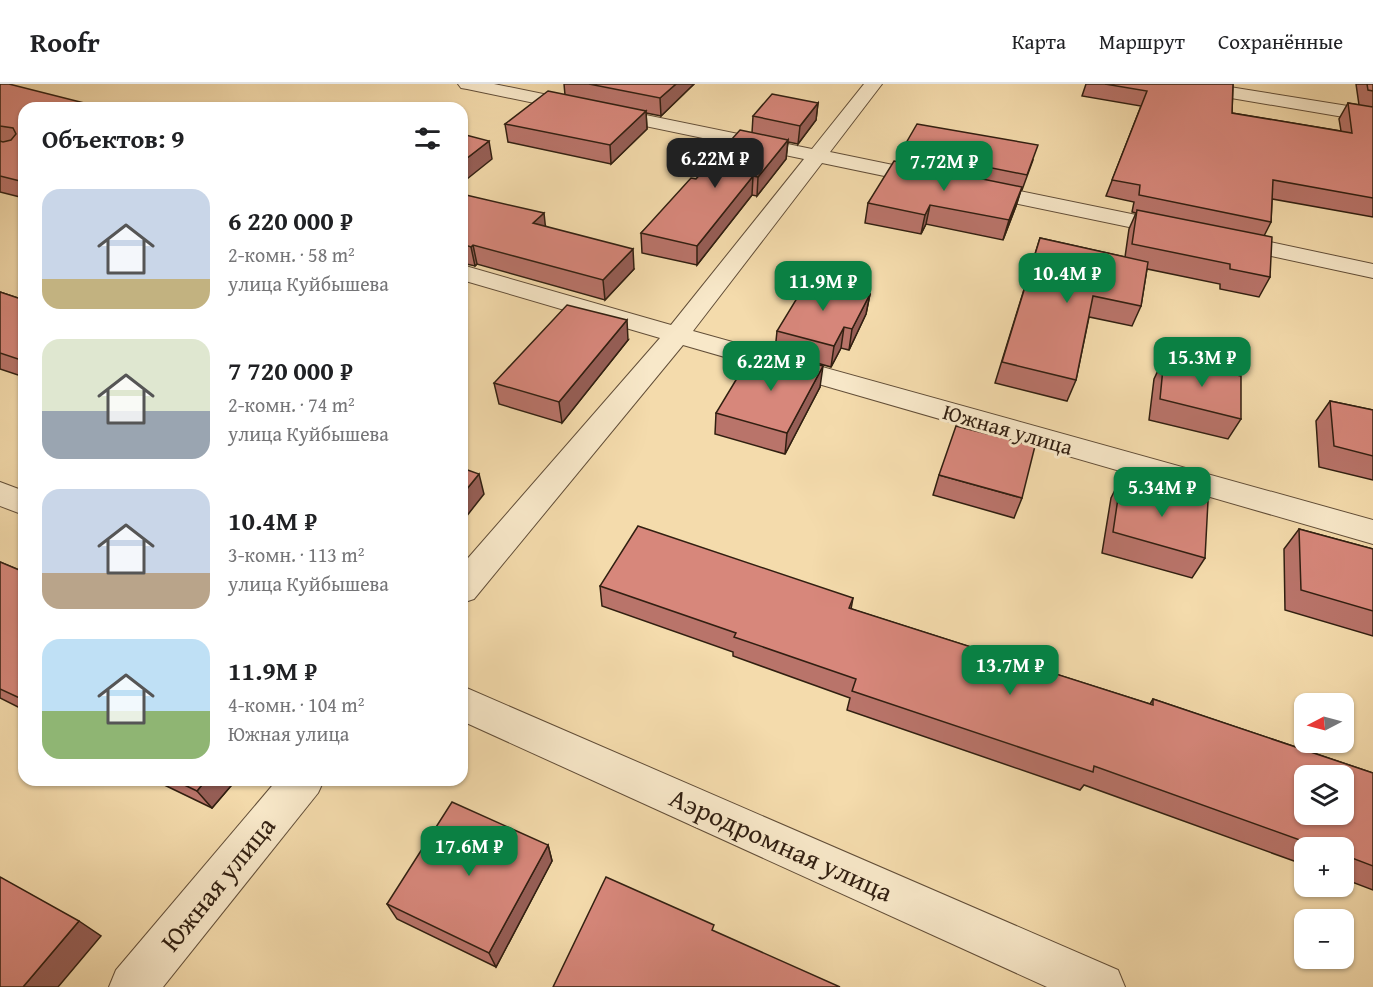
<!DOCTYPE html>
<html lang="ru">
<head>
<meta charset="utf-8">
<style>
  :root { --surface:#fff; --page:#f2f2f2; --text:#202124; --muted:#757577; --line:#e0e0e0; --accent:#0b8043 }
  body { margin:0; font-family:"Gentium Book Plus",serif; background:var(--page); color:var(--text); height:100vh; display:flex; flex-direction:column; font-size:22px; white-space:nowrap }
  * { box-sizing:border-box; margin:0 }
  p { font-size:20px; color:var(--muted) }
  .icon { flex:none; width:33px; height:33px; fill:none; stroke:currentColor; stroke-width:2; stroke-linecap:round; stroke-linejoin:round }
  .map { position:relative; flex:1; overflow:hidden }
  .side { position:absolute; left:18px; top:18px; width:450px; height:684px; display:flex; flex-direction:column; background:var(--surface); border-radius:18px; box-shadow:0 2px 4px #0004 }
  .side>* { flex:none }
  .needle { width:39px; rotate:264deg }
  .tools { position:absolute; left:1294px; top:609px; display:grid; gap:12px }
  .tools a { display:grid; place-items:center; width:60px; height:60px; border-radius:12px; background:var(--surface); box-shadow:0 2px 4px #0004; font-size:30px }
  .price { position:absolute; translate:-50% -51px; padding:0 14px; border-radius:12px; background:var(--accent); color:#fff; font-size:20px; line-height:39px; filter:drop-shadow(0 2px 3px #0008) }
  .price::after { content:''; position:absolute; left:50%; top:36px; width:18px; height:14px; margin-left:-9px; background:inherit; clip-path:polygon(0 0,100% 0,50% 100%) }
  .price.on { background:#222; color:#fff }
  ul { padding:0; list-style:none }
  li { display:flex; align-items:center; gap:18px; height:150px; padding:0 24px }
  li span { display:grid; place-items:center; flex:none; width:168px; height:120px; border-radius:18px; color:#555 }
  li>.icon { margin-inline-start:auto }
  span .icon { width:72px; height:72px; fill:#fffc; stroke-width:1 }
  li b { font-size:26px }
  h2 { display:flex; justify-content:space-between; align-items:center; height:72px; padding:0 24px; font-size:26px }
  header { display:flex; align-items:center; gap:36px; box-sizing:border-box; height:84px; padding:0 30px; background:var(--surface); border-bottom:2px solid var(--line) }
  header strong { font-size:28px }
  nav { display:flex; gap:33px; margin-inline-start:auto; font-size:21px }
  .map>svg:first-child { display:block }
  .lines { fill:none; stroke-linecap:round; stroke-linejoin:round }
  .minor-casing { stroke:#624e38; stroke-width:2 }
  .minor { fill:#f8e8c9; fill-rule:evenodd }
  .wall { fill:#b9746a; stroke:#311f11; stroke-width:1.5 }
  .shaded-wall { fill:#965e56; stroke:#311f11; stroke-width:1.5 }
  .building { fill:#d7877b; stroke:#311f11; stroke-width:1.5; fill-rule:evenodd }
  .labels { text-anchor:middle; stroke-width:6; stroke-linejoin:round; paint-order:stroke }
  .street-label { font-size:22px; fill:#311f11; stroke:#f8e8c9 }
  .near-street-label { font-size:27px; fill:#311f11; stroke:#f8e8c9 }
</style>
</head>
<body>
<header>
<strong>Roofr</strong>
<nav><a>Карта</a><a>Маршрут</a><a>Сохранённые</a></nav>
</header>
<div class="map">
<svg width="1373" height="903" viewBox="0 0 1373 903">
  <rect width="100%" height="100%" fill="#f4dbac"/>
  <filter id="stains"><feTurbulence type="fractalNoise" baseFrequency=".00333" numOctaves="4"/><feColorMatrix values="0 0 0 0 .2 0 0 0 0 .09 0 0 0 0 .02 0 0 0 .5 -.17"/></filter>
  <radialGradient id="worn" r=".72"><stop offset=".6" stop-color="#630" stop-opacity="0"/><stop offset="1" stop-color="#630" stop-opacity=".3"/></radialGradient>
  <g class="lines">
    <g class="minor-casing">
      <g id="minor">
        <polygon points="458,0 494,0 812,65 864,0 882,0 830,68 1185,141 1188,146 1185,151 1177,153 822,79 693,247 1373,436 1373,460 683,261 474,515 462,519 462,481 660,254 462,196 462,181 671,241 804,75 467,5 461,4"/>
        <polygon points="1169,0 1211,0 1373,26 1373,38 1178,5 1172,4"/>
        <polygon points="1228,149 1373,180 1373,194 1220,161 1216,156 1220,151"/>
        <polygon points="0,398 24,407 24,431 0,422"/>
        <polygon points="462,602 1118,886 1125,903 1047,903 462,637"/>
        <polygon points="277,696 324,696 318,709 163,903 109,903 116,886"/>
      </g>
    </g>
    <use href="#minor" class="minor"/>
  </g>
  <g class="wall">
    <polygon points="0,0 24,24 24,114 0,108"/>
    <polygon points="564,0 694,0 661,32 646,29 647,45 611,80 508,58 505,40 565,11"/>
    <polygon points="1086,0 1233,0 1232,29 1341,47 1339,35 1348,19 1359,21 1356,0 1373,0 1373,133 1272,115 1271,138 1264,152 1270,193 1259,213 1220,205 1220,200 1147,185 1141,222 1132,242 1089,233 1076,296 1067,317 995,299 1040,154 1125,173 1129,145 1136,129 1132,128 1134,118 1106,112 1141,22 1082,12"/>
    <polygon points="818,19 816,36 798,60 788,58 786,75 757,112 752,111 697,181 642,169 641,149 696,95 752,49 753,32"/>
    <polygon points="902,66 1033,76 1022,106 1021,106 1016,122 1003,156 926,140 921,150 865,139 868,119 899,78"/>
    <polygon points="462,115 545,142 634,185 605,216 477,180 475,182 462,179"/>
    <polygon points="0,208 24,216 24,293 0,285"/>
    <polygon points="870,210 866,230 849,266 841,264 831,283 775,267 777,247"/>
    <polygon points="628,256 562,339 499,320 494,299"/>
    <polygon points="1164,274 1241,335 1228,355 1149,336 1154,295"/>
    <polygon points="752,289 820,303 785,370 715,350 716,329"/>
    <polygon points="1330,317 1373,326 1373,396 1319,383 1316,337"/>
    <polygon points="939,391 1022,414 1014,434 933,411"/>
    <polygon points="1121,394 1205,474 1192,494 1102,469 1111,414"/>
    <polygon points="1299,445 1373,465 1373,552 1285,526 1284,465"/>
    <polygon points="0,478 24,488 24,626 0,614"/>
    <polygon points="600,502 853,514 851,525 1150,620 1153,615 1373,689 1373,806 1344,795 1344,764 1305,764 1305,781 1084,701 1080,706 847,626 850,614 733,572 733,568 602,522"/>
    <polygon points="154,696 236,696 212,724"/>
    <polygon points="548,761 552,777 496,883 397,835 387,820"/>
  </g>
  <g class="shaded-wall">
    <polygon points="676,0 694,0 661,32 660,14"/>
    <polygon points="818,19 816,36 798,60 800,42"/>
    <polygon points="646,27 647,45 611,80 610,61"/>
    <polygon points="788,56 786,75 757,112 758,93"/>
    <polygon points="489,57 492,75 462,99 462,78"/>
    <polygon points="753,92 752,111 697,181 697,162"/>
    <polygon points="1022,103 1016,122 1003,156 1009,136"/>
    <polygon points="930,121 926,140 921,150 925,131"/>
    <polygon points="544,129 546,148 533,139"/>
    <polygon points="473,161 477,180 475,182 471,163"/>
    <polygon points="633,165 634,185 605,216 603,196"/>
    <polygon points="870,210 866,230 849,266 852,245"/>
    <polygon points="627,236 628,256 562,339 559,318"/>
    <polygon points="844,243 841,264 831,283 834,262"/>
    <polygon points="823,282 820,303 785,370 787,349"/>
    <polygon points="479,390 484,410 462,438 462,411"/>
    <polygon points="206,696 236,696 212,724 197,707"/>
    <polygon points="548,761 552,777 496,883 489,869"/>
    <polygon points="79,837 101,852 58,903 23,903"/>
  </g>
  <g class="building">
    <polygon points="0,0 9,0 104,24 24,24 24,98 0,92 0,57 3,58 11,56 16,50 13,44 0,42"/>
    <polygon points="589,0 676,0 660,14"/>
    <polygon points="1105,0 1233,0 1232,29 1352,49 1348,19 1373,23 1373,114 1273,96 1271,138 1139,111 1140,101 1112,96 1147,7"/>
    <polygon points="1367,0 1373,0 1373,7 1368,6"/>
    <polygon points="548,7 646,27 610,61 505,40"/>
    <polygon points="772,10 818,19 800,42 753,32"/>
    <polygon points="917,40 1038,61 1027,91 902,66"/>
    <polygon points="740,46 788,56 758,93 753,92 697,162 641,149 691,94 696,95"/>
    <polygon points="462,50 489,57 462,78"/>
    <polygon points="894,77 1022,103 1009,136 930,121 925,131 868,119"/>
    <polygon points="466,111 544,129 533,139 633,165 603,196 473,161 471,163 462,160 462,115"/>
    <polygon points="1137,126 1272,153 1270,193 1230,185 1230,180 1132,160"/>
    <polygon points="1040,154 1148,178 1141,222 1093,212 1076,296 1002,278"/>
    <polygon points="808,196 870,210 852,245 844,243 834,262 777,247"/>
    <polygon points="0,208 24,216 24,220 22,221 24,222 24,277 0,269"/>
    <polygon points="567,221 627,236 559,318 494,299"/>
    <polygon points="765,266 823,282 787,349 716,329 742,286 752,289"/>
    <polygon points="1164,274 1241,292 1241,335 1160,315"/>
    <polygon points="1330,317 1373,326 1373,372 1334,362"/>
    <polygon points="956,342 1035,362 1022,414 939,391"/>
    <polygon points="462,384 479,390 462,411"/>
    <polygon points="1121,394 1208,417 1205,474 1113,448"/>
    <path d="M638,442L853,514L849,524L1153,621V615L1373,689V782L1344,771V764H1322L1094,682L1093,688L852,607L856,595L734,553L736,549L600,502ZM1305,692H1344V730H1305Z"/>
    <polygon points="1299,445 1373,465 1373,527 1301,506"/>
    <polygon points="0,478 24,488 24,504 22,506 24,507 24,616 0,605"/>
    <polygon points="174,696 206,696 197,707"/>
    <polygon points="452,718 548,761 489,869 387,820"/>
    <polygon points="0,793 79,837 23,903 0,903"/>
    <polygon points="606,793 714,841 712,846 840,903 553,903"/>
  </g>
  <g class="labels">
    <g class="street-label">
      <text transform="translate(1008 345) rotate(16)" y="8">Южная улица</text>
    </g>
    <g class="near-street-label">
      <text transform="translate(781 761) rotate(24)" y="9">Аэродромная улица</text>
      <text transform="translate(218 800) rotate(-51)" y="9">Южная улица</text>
    </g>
  </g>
  <rect width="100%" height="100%" filter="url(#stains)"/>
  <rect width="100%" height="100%" fill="url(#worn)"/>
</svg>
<div class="tools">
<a><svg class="needle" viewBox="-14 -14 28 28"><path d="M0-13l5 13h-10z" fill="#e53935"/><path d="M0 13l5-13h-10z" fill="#757577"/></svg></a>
<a><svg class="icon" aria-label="layers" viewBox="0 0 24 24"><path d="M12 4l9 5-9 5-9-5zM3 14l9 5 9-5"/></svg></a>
<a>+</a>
<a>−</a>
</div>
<b class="price on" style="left:715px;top:105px">6.22M ₽</b>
<b class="price" style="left:944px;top:108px">7.72M ₽</b>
<b class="price" style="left:1067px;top:220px">10.4M ₽</b>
<b class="price" style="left:823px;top:228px">11.9M ₽</b>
<b class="price" style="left:1202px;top:304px">15.3M ₽</b>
<b class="price" style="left:771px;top:308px">6.22M ₽</b>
<b class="price" style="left:1162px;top:434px">5.34M ₽</b>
<b class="price" style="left:1010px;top:612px">13.7M ₽</b>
<b class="price" style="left:469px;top:793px">17.6M ₽</b>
<section class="side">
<h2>Объектов: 9<svg class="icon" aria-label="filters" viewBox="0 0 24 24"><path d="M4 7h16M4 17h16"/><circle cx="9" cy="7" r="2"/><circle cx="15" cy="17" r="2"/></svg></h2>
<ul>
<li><span style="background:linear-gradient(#c9d6e8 75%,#c2b280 0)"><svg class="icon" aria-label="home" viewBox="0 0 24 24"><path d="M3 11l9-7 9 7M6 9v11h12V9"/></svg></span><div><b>6 220 000 ₽</b><p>2-комн. · 58 m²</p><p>улица Куйбышева</p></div></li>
<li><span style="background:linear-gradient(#dfe7d0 60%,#9aa5b1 0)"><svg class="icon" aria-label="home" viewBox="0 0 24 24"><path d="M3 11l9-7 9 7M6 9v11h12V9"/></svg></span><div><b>7 720 000 ₽</b><p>2-комн. · 74 m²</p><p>улица Куйбышева</p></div></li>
<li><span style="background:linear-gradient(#c9d6e8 70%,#b9a48a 0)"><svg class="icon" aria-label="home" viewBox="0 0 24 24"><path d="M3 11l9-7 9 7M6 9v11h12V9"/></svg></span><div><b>10.4M ₽</b><p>3-комн. · 113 m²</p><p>улица Куйбышева</p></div></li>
<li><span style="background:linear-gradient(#bfe0f5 60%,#8fb573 0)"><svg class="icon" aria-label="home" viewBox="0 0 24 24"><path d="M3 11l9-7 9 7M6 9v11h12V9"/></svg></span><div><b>11.9M ₽</b><p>4-комн. · 104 m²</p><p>Южная улица</p></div></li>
</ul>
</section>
</div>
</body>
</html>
